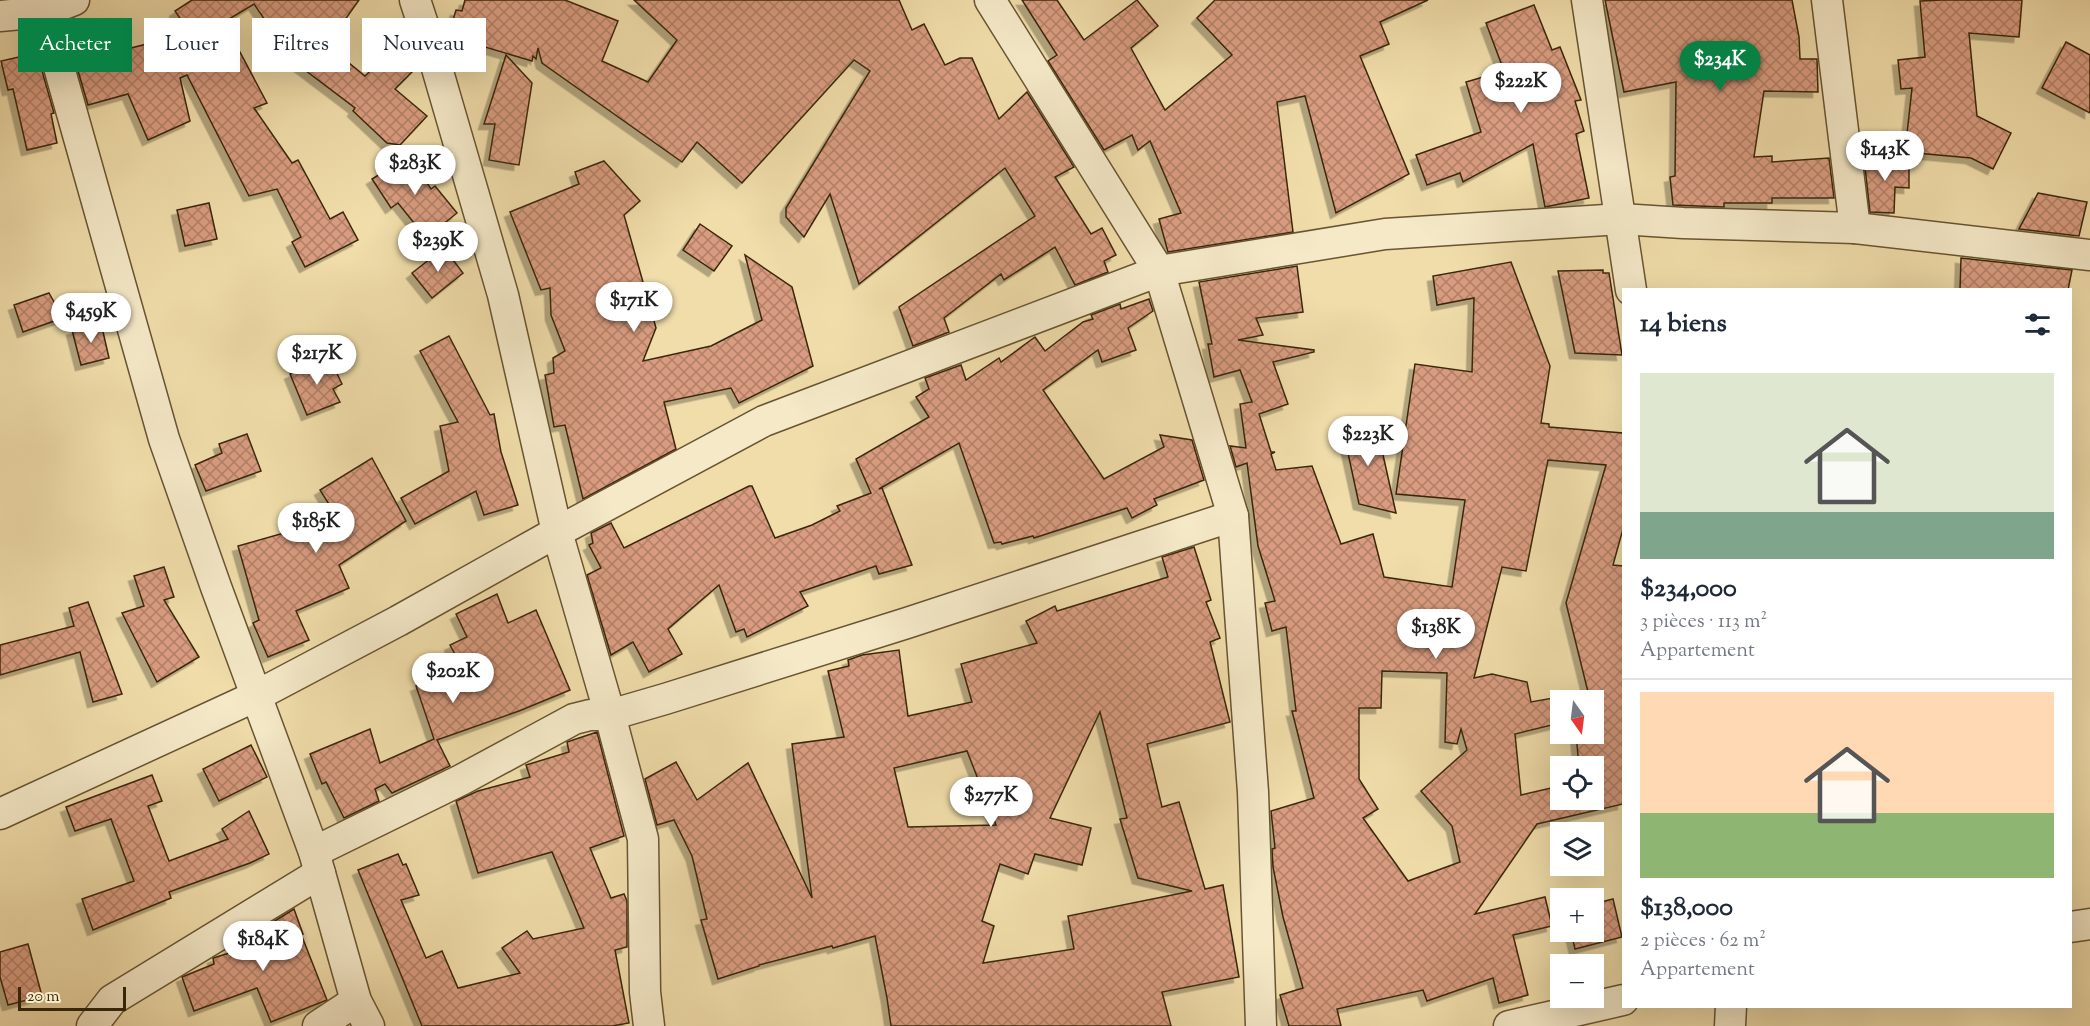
<!DOCTYPE html>
<html lang="fr">
<head>
<meta charset="utf-8">
<style>
  :root { --surface:#fff; --page:#f6f6f7; --text:#1f2937; --muted:#747a83; --line:#e0e1e3; --accent:#0b8043 }
  body { margin:0; font-family:"Sorts Mill Goudy",serif; background:var(--page); color:var(--text); height:100vh; display:flex; flex-direction:column; font-size:22px; white-space:nowrap }
  * { box-sizing:border-box; margin:0 }
  p { font-size:20px; color:var(--muted) }
  .icon { flex:none; width:33px; height:33px; fill:none; stroke:currentColor; stroke-width:2; stroke-linecap:round; stroke-linejoin:round }
  .map { position:relative; flex:1; overflow:hidden }
  .side { position:absolute; left:1622px; top:288px; width:450px; height:720px; display:flex; flex-direction:column; background:var(--surface); border-radius:0px; box-shadow:0 6px 24px #0002 }
  .side>* { flex:none }
  .hud { position:absolute; left:18px; top:18px; width:570px; height:54px; display:flex; gap:12px }
  .needle { width:39px; rotate:166deg }
  .fabs { position:absolute; left:1550px; top:690px; display:grid; gap:12px }
  .fabs a { display:grid; place-items:center; width:54px; height:54px; border-radius:0px; background:var(--surface); box-shadow:0 6px 24px #0002; font-size:30px }
  .scale { position:absolute; left:18px; bottom:15px; width:108px; box-sizing:border-box; padding-left:6px; border:3px solid #3a270a; border-top:0; font-size:16px; line-height:21px; white-space:nowrap; color:#3a270a; -webkit-text-stroke:4px #f5e9c8; paint-order:stroke }
  .price { position:absolute; translate:-50% -51px; padding:0 14px; border-radius:21px; background:#fff; color:#222; font-size:20px; line-height:39px; filter:drop-shadow(0 2px 3px #0008) }
  .price::after { content:''; position:absolute; left:50%; top:36px; width:18px; height:14px; margin-left:-9px; background:inherit; clip-path:polygon(0 0,100% 0,50% 100%) }
  .price.selected { background:var(--accent); color:#fff }
  ul { padding:0; list-style:none }
  li { display:grid; align-content:center; gap:12px; height:318px; padding:0 18px }
  li+li { border-top:2px solid var(--line) }
  li span { display:grid; place-items:center; height:186px; border-radius:0px; color:#555 }
  li>.icon { margin-inline-start:auto }
  span .icon { width:108px; height:108px; fill:#fffc; stroke-width:1 }
  li b { font-size:26px }
  h2 { display:flex; justify-content:space-between; align-items:center; height:72px; padding:0 18px; font-size:26px }
  .pill { padding:0 21px; border-radius:0px; background:var(--surface); box-shadow:0 6px 24px #0002; font-size:21px; line-height:54px }
  .pill.selected { background:var(--accent); color:#fff }
  .map>svg:first-child { display:block }
  .building { fill:url(#building-cross-hatch); stroke:#3a270a; stroke-width:1.5; fill-rule:evenodd; filter:url(#shadow) }
  .lines { fill:none; stroke-linecap:round; stroke-linejoin:round }
  .minor-casing { stroke:#685432; stroke-width:33 }
  .minor { stroke:#f5e9c8; stroke-width:30 }
</style>
</head>
<body>
<div class="map">
<svg width="2090" height="1026" viewBox="0 0 2090 1026">
  <defs>
    <pattern id="building-cross-hatch" width="8" height="8" patternUnits="userSpaceOnUse" patternTransform="scale(1.5)"><rect width="8" height="8" fill="#d99c80"/><path d="M0 0l8 8M0 8l8-8" fill="none" stroke="#b17f67"/></pattern>
    <filter id="shadow"><feDropShadow dx="-5.5" dy="5.5" stdDeviation="0" flood-color="#0004"/></filter>
  </defs>
  <rect width="100%" height="100%" fill="#f0ddaa"/>
  <filter id="stains"><feTurbulence type="fractalNoise" baseFrequency=".00333" numOctaves="4"/><feColorMatrix values="0 0 0 0 .2 0 0 0 0 .09 0 0 0 0 .02 0 0 0 .5 -.17"/></filter>
  <radialGradient id="worn" r=".72"><stop offset=".6" stop-color="#630" stop-opacity="0"/><stop offset="1" stop-color="#630" stop-opacity=".3"/></radialGradient>
  <g class="building">
    <polygon points="192,0 359,0 327,45 365,76 392,50 413,71 395,89 427,116 400,145 387,143 353,111 355,108 293,61 254,4 224,22 267,103 254,108 292,163 298,160 330,219 343,212 358,240 305,267 292,242 301,237 277,189 249,196 187,75 180,78 190,121 148,140 128,94 88,105 72,50 120,38 123,50 190,33 175,11"/>
    <polygon points="465,0 565,0 618,21 602,61 648,82 677,40 634,0 899,0 912,30 924,24 945,65 960,58 972,58 999,119 1027,92 1074,167 1055,177 1091,234 1102,228 1116,255 1104,261 1108,272 1075,285 1055,247 1004,280 1001,274 944,318 949,332 913,346 899,307 1035,216 1005,168 859,284 830,194 804,237 786,217 786,208 870,71 854,60 742,183 697,142 682,162 542,63 538,48 536,59 533,56 532,61 448,36 456,10 462,11"/>
    <polygon points="1022,0 1057,0 1084,40 1137,0 1158,26 1131,48 1165,110 1232,55 1197,18 1215,0 1428,0 1380,22 1389,44 1360,56 1409,174 1336,213 1305,96 1277,102 1293,232 1168,252 1159,219 1181,213 1150,141 1138,150 1132,135 1104,150 1048,61 1057,55"/>
    <polygon points="1605,0 1792,0 1799,37 1800,59 1817,59 1818,92 1764,91 1754,157 1772,156 1772,162 1829,158 1834,198 1772,198 1772,203 1724,203 1724,207 1673,205 1670,177 1675,176 1676,82 1624,92"/>
    <polygon points="1942,0 2022,0 2019,37 1969,33 1977,116 2011,133 1993,169 1971,158 1905,152 1912,88 1901,89 1898,60 1925,57 1920,1"/>
    <polygon points="1534,5 1552,50 1560,47 1581,100 1575,101 1584,131 1576,134 1589,198 1545,207 1533,144 1463,182 1460,173 1427,185 1416,155 1481,132 1466,82 1504,71 1486,23"/>
    <polygon points="2066,42 2090,55 2090,113 2042,88"/>
    <polygon points="37,53 54,113 51,114 57,143 27,150 13,89 8,90 1,61"/>
    <polygon points="506,55 532,83 519,165 489,160 495,124 484,124"/>
    <polygon points="409,156 431,189 435,186 457,213 426,238 398,203 391,208 372,179"/>
    <polygon points="1864,158 1909,159 1909,188 1895,187 1894,213 1870,212"/>
    <polygon points="604,161 640,201 624,215 656,328 643,361 711,346 762,320 745,255 792,287 813,366 739,403 731,388 664,402 676,449 583,499 565,425 554,427 545,375 554,373 553,358 565,351 551,315 550,288 541,290 510,212 579,184 575,172"/>
    <polygon points="2038,193 2087,202 2079,236 2019,229"/>
    <polygon points="209,203 217,239 185,246 177,210"/>
    <polygon points="700,224 732,246 714,271 683,250"/>
    <polygon points="444,248 463,273 432,298 412,273"/>
    <polygon points="1961,258 2072,270 2068,290 1960,290"/>
    <path d="M1511,262L1550,366L1541,423L1549,424V427L1623,433V529L1613,565L1623,566V804L1537,824L1475,914L1545,897L1552,926L1513,935L1528,995L1499,1003L1493,978L1427,1001L1423,990L1337,1009L1341,1026H1289L1280,995L1303,988L1283,917L1273,867L1272,849L1275,848L1271,811L1314,798L1292,711H1296L1286,627L1272,631L1265,603L1275,601L1258,546L1247,463L1236,467L1230,446L1246,448L1240,404L1252,402L1240,370L1214,377L1208,344H1212L1199,282L1297,266L1303,312L1256,318L1263,335L1238,340L1314,350V352L1273,362L1288,404L1259,414L1271,452H1275L1271,454L1276,470L1312,466L1341,544L1373,534L1384,577L1452,587L1465,500L1396,494L1415,364L1472,372L1474,298L1437,305L1433,276ZM1548,460L1606,465L1566,603L1588,692L1531,702L1527,682L1492,674L1474,678L1502,567L1526,571ZM1382,671L1447,673L1445,742L1457,744L1461,729L1467,750L1421,791L1452,826L1460,862L1408,881L1363,818L1378,809L1359,779V708H1381ZM1560,700H1593V734H1576L1579,766H1593V800H1560V786L1521,795L1515,734L1560,723Z"/>
    <polygon points="1603,270 1603,273 1609,273 1622,355 1575,353 1558,271"/>
    <polygon points="49,293 63,318 23,332 14,305"/>
    <polygon points="1149,299 1153,311 1128,328 1136,350 1102,362 1098,350 1043,390 1104,479 1164,447 1160,435 1192,440 1204,480 1154,499 1157,505 1132,518 1127,508 1034,538 1033,536 1002,544 1001,542 994,543 959,443 879,489 882,488 912,565 879,574 876,566 800,592 808,606 747,637 744,629 736,632 719,585 668,629 682,654 649,672 633,642 611,655 587,575 601,568 589,545 593,543 591,533 611,523 624,548 749,486 752,486 775,538 812,525 840,511 837,506 871,493 856,459 929,417 916,397 929,389 925,378 961,365 966,380 999,358 1001,362 1035,337 1045,351 1083,322 1093,319 1091,315 1120,304 1121,309"/>
    <polygon points="101,323 109,358 81,365 72,330"/>
    <polygon points="449,336 490,415 494,414 501,452 518,505 484,515 476,491 415,524 401,498 449,471 440,426 458,422 420,351"/>
    <polygon points="329,357 342,384 333,389 340,402 307,415 290,374"/>
    <polygon points="1341,421 1377,428 1396,513 1359,504"/>
    <polygon points="247,434 261,471 206,491 195,465 222,453 219,444"/>
    <polygon points="372,458 406,521 339,565 349,588 296,611 309,640 268,657 253,623 259,620 238,546 291,531 288,521 332,509 320,490"/>
    <path d="M1194,547L1211,600L1206,602L1220,638L1210,642L1230,722L1147,744L1162,807L1179,802L1205,889L1223,885L1239,977L1162,992L1171,1026H891L887,998L875,936L833,948L832,946L759,965V966L718,979L701,920L707,919L692,856L674,820L657,825L645,779L676,762L697,800L748,763L812,898L792,744L844,737L828,671L849,666L848,660L862,655L899,650L908,716L972,702L961,664L1037,643L1026,621L1055,606L1057,611L1168,577L1162,557ZM1100,712L1127,818L1120,819L1138,878L1192,891L1068,916L1074,949L983,963L994,926L982,921L1000,864L1028,874L1035,854L1082,865L1091,828L1050,818ZM967,751L996,825L908,827L894,768Z"/>
    <polygon points="164,567 174,597 164,600 199,657 157,682 122,613 144,606 134,576"/>
    <polygon points="497,594 508,623 536,610 570,690 519,711 437,740 450,766 392,793 385,784 375,789 379,801 344,818 326,782 322,784 310,754 370,729 380,763 434,739 416,686 463,669 450,645 467,637 456,614"/>
    <polygon points="88,602 122,694 93,702 80,652 0,675 0,645 74,626 69,608"/>
    <polygon points="597,732 624,836 590,848 611,898 624,894 627,901 627,947 615,950 629,1023 612,1026 422,1026 358,870 398,854 403,865 406,864 419,895 401,900 426,958 442,951 458,988 520,973 502,948 527,931 533,939 584,928 552,852 478,873 456,801 478,791 530,777 526,765 569,752 567,742"/>
    <polygon points="251,745 267,777 219,801 203,769"/>
    <polygon points="152,775 162,801 148,806 169,861 228,839 222,829 249,811 269,854 250,863 169,892 171,898 93,930 82,899 134,881 111,819 75,831 66,807"/>
    <polygon points="1613,899 1622,937 1575,949 1571,932 1593,932 1593,904"/>
    <polygon points="294,909 303,934 301,934 327,1000 271,1022 257,988 194,1011 182,977 214,964 213,958 252,946 249,937"/>
    <polygon points="28,944 42,996 8,1005 0,977 0,952"/>
  </g>
  <g class="lines">
    <g class="minor-casing">
      <g id="minor">
        <polyline points="40,0 164,439 216,587 314,852 356,1001 369,1026"/>
        <polyline points="415,0 434,58 503,295 557,532 610,715 643,839 645,992 649,1026"/>
        <polyline points="990,0 1159,271 1233,516 1253,792 1261,1026"/>
        <polyline points="1587,0 1631,290"/>
        <polyline points="1827,0 1855,228"/>
        <polyline points="0,16 43,12 74,0"/>
        <polyline points="0,814 256,696 398,621 557,532 764,421 1159,271 1385,234 1621,219 1683,223 1855,228 2090,255"/>
        <polyline points="314,852 461,780 574,719 590,715 610,715 665,699 907,623 1233,516"/>
        <polyline points="2070,927 2090,924"/>
        <polyline points="92,1026 112,1000 320,873"/>
        <polyline points="318,1026 356,1001"/>
        <polyline points="1509,1026 1623,1000"/>
        <polyline points="1730,1026 1731,1006"/>
      </g>
    </g>
    <use href="#minor" class="minor"/>
  </g>
  <rect width="100%" height="100%" filter="url(#stains)"/>
  <rect width="100%" height="100%" fill="url(#worn)"/>
</svg>
<div class="fabs">
<a><svg class="needle" viewBox="-14 -14 28 28"><path d="M0-13l5 13h-10z" fill="#e53935"/><path d="M0 13l5-13h-10z" fill="#747a83"/></svg></a>
<a><svg class="icon" aria-label="locate" viewBox="0 0 24 24"><circle cx="12" cy="12" r="6"/><path d="M12 2v4M12 18v4M2 12h4M18 12h4"/></svg></a>
<a><svg class="icon" aria-label="layers" viewBox="0 0 24 24"><path d="M12 4l9 5-9 5-9-5zM3 14l9 5 9-5"/></svg></a>
<a>+</a>
<a>−</a>
</div>
<div class="scale">20 m</div>
<b class="price selected" style="left:1720px;top:92px">$234K</b>
<b class="price" style="left:1521px;top:114px">$222K</b>
<b class="price" style="left:1885px;top:182px">$143K</b>
<b class="price" style="left:415px;top:196px">$283K</b>
<b class="price" style="left:438px;top:273px">$239K</b>
<b class="price" style="left:634px;top:333px">$171K</b>
<b class="price" style="left:91px;top:344px">$459K</b>
<b class="price" style="left:317px;top:386px">$217K</b>
<b class="price" style="left:1368px;top:467px">$223K</b>
<b class="price" style="left:316px;top:554px">$185K</b>
<b class="price" style="left:1436px;top:660px">$138K</b>
<b class="price" style="left:453px;top:704px">$202K</b>
<b class="price" style="left:991px;top:828px">$277K</b>
<b class="price" style="left:263px;top:972px">$184K</b>
<div class="hud">
<a class="pill selected">Acheter</a>
<a class="pill">Louer</a>
<a class="pill">Filtres</a>
<a class="pill">Nouveau</a>
</div>
<section class="side">
<h2>14 biens<svg class="icon" aria-label="filters" viewBox="0 0 24 24"><path d="M4 7h16M4 17h16"/><circle cx="9" cy="7" r="2"/><circle cx="15" cy="17" r="2"/></svg></h2>
<ul>
<li><span style="background:linear-gradient(#dfe7d0 75%,#7fa58c 0)"><svg class="icon" aria-label="home" viewBox="0 0 24 24"><path d="M3 11l9-7 9 7M6 9v11h12V9"/></svg></span><div><b>$234,000</b><p>3 pièces · 113 m²</p><p>Appartement</p></div></li>
<li><span style="background:linear-gradient(#ffd9b3 65%,#8fb573 0)"><svg class="icon" aria-label="home" viewBox="0 0 24 24"><path d="M3 11l9-7 9 7M6 9v11h12V9"/></svg></span><div><b>$138,000</b><p>2 pièces · 62 m²</p><p>Appartement</p></div></li>
</ul>
</section>
</div>
</body>
</html>
